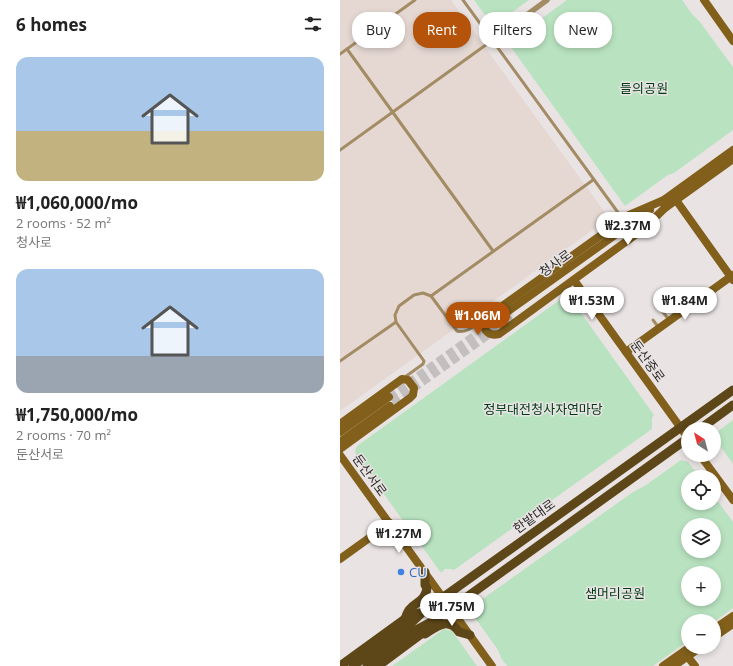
<!DOCTYPE html>
<html lang="en">
<head>
<meta charset="utf-8">
<style>
  :root { --surface:#fff; --page:#f2f2f2; --text:#222; --muted:#767676; --accent:#b45309 }
  body { margin:0; font-family:"Open Sans","Noto Sans KR",sans-serif; background:var(--page); color:var(--text); height:100vh; display:flex; flex-direction:column; font-size:15px; white-space:nowrap }
  * { box-sizing:border-box; margin:0 }
  p { font-size:13px; color:var(--muted) }
  .icon { flex:none; width:22px; height:22px; fill:none; stroke:currentColor; stroke-width:2; stroke-linecap:round; stroke-linejoin:round }
  .map { position:relative; flex:1; overflow:hidden }
  .side { display:flex; flex-direction:column; background:var(--surface); width:340px }
  .side>* { flex:none }
  .banner { position:absolute; left:12px; top:12px; width:321px; height:36px; display:flex; gap:8px }
  .needle { width:26px; rotate:324deg }
  .fabs { position:absolute; left:341px; top:422px; display:grid; gap:8px }
  .fabs a { display:grid; place-items:center; width:40px; height:40px; border-radius:50%; background:var(--surface); box-shadow:0 2px 6px #0003; font-size:20px }
  .price { position:absolute; translate:-50% -34px; padding:0 9px; border-radius:14px; background:#fff; color:#222; font-size:13px; line-height:26px; filter:drop-shadow(0 1px 2px #0008) }
  .price::after { content:''; position:absolute; left:50%; top:24px; width:12px; height:9px; margin-left:-6px; background:inherit; clip-path:polygon(0 0,100% 0,50% 100%) }
  .price.current { background:var(--accent); color:#fff }
  ul { padding:0; list-style:none }
  li { display:grid; align-content:center; gap:8px; height:212px; padding:0 16px }
  li span { display:grid; place-items:center; height:124px; border-radius:12px; color:#555 }
  li>.icon { margin-inline-start:auto }
  span .icon { width:72px; height:72px; fill:#fffc; stroke-width:1 }
  li b { font-size:17px }
  h2 { display:flex; justify-content:space-between; align-items:center; height:48px; padding:0 16px; font-size:17px }
  .pill { padding:0 14px; border-radius:16px; background:var(--surface); box-shadow:0 2px 6px #0003; font-size:14px; line-height:36px }
  .pill.current { background:var(--accent); color:#fff }
  main { display:flex; flex:1; min-height:0 }
  .map>svg:first-child { display:block }
  .built { fill:#e5d8d3 }
  .green { fill:#b9e3c0; fill-rule:evenodd }
  .lines { fill:none; stroke-linecap:round; stroke-linejoin:round }
  .secondary-tunnel { stroke:#c3bfbe; stroke-width:8; stroke-dasharray:8 4; stroke-linecap:butt }
  .lane { stroke:#a38c64; stroke-width:3 }
  .street { stroke:#a38c64; stroke-width:5.5 }
  .secondary { stroke:#82601c; stroke-width:8 }
  .primary { stroke:#5d4618; stroke-width:9 }
  .shop-dot { fill:#3f7fe0; stroke:#e9e4e3; stroke-width:1.5 }
  .labels { text-anchor:middle; stroke-width:3; stroke-linejoin:round; paint-order:stroke }
  .park-label { font-size:13px; fill:#003a15; stroke:#e9e4e3 }
  .street-label { font-size:13px; fill:#2d2b2b; stroke:#e9e4e3 }
  .shop-label { font-size:13px; fill:#366cbe; stroke:#e9e4e3; text-anchor:start }
</style>
</head>
<body>
<main>
<section class="side">
<h2>6 homes<svg class="icon" aria-label="filters" viewBox="0 0 24 24"><path d="M4 7h16M4 17h16"/><circle cx="9" cy="7" r="2"/><circle cx="15" cy="17" r="2"/></svg></h2>
<ul>
<li><span style="background:linear-gradient(#a9c7e8 60%,#c2b280 0)"><svg class="icon" aria-label="home" viewBox="0 0 24 24"><path d="M3 11l9-7 9 7M6 9v11h12V9"/></svg></span><div><b>₩1,060,000/mo</b><p>2 rooms · 52 m²</p><p>청사로</p></div></li>
<li><span style="background:linear-gradient(#a9c7e8 70%,#9aa5b1 0)"><svg class="icon" aria-label="home" viewBox="0 0 24 24"><path d="M3 11l9-7 9 7M6 9v11h12V9"/></svg></span><div><b>₩1,750,000/mo</b><p>2 rooms · 70 m²</p><p>둔산서로</p></div></li>
</ul>
</section>
<div class="map">
<svg width="393" height="666" viewBox="0 0 393 666">
  <rect width="100%" height="100%" fill="#e9e4e3"/>
  <polygon class="built" points="0,0 111,0 269,218 268,219 0,411"/>
  <g class="green">
    <polygon points="134,0 189,0 153,26"/>
    <polygon points="227,0 342,0 352,14 360,22 393,67 393,130 334,173 328,175 285,206 168,43"/>
    <polygon points="221,299 231,299 314,415 312,418 312,429 114,570 110,569 105,569 101,573 78,541 81,538 75,530 71,532 16,455 15,451 17,446"/>
    <polygon points="393,420 393,464 376,440 377,432"/>
    <path d="M341,460L348,462L360,477H348V503H374V496L393,522V608L374,622V621H348V641L313,666H167L161,658L158,650L133,615L132,610L134,605L293,492L306,485ZM348,525H374V551H348ZM348,573H374V599H348Z"/>
    <polygon points="104,629 112,631 137,666 52,666"/>
  </g>
  <g class="lines">
    <g class="secondary-tunnel">
      <polyline points="49,397 167,312"/>
      <polyline points="53,403 172,318"/>
    </g>
    <g class="lane">
      <polyline points="123,0 282,218"/>
      <polyline points="7,49 153,251"/>
      <polyline points="0,54 75,0"/>
      <polyline points="0,150 161,34"/>
      <path d="M91,296L117,331C127,334 136,324 144,319"/>
      <polyline points="323,312 329,320"/>
      <polyline points="313,320 319,328"/>
      <polyline points="56,322 84,361 83,364 65,377"/>
      <polyline points="0,361 56,322 55,315 59,306 74,295 83,293 91,296 253,180"/>
    </g>
    <polyline class="street" points="161,34 207,0"/>
    <g class="secondary">
      <polyline points="364,0 393,41"/>
      <path d="M324,200L289,215L147,317C140,327 147,337 159,334L302,230L328,205"/>
      <polyline points="336,200 393,280"/>
      <polyline points="321,202 393,150"/>
      <polyline points="325,208 393,159"/>
      <polyline points="234,280 348,438"/>
      <polyline points="167,312 310,210"/>
      <polyline points="286,352 393,275"/>
      <polyline points="0,424 62,379 68,380 74,388 73,395 70,398 0,449"/>
      <polyline points="0,432 49,397"/>
      <polyline points="0,442 50,406"/>
      <polyline points="0,455 152,666"/>
      <polyline points="360,455 393,500"/>
      <polyline points="0,559 50,523"/>
      <polyline points="374,629 393,616"/>
      <polyline points="374,637 393,624"/>
      <polyline points="344,652 355,666"/>
      <polyline points="323,666 350,647"/>
      <polyline points="334,666 361,647"/>
    </g>
    <g class="primary">
      <polyline points="360,429 393,405"/>
      <path d="M65,619C66,616 67,613 69,610C76,601 85,602 87,588L85,585V572"/>
      <path d="M85,634C96,627 108,616 119,632L130,635"/>
      <polyline points="0,666 65,619 79,613"/>
      <polyline points="13,666 69,625 84,611 393,390"/>
      <polyline points="27,666 76,630 95,620 348,438"/>
      <polyline points="38,666 80,635 89,626"/>
    </g>
  </g>
  <circle class="shop-dot" cx="61" cy="572" r="4"/>
  <g class="labels">
    <g class="park-label">
      <text x="304" y="93">들의공원</text>
      <text x="203" y="414">정부대전청사자연마당</text>
      <text x="275" y="598">샘머리공원</text>
    </g>
    <g class="street-label">
      <text transform="translate(215 263) rotate(-36)" y="5">청사로</text>
      <text transform="translate(308 361) rotate(54)" y="5">둔산중로</text>
      <text transform="translate(30 475) rotate(54)" y="5">둔산서로</text>
      <text transform="translate(194 516) rotate(-36)" y="5">한밭대로</text>
    </g>
    <g class="shop-label">
      <text x="69" y="577">CU</text>
    </g>
  </g>
</svg>
<div class="fabs">
<a><svg class="needle" viewBox="-14 -14 28 28"><path d="M0-13l5 13h-10z" fill="#e53935"/><path d="M0 13l5-13h-10z" fill="#767676"/></svg></a>
<a><svg class="icon" aria-label="locate" viewBox="0 0 24 24"><circle cx="12" cy="12" r="6"/><path d="M12 2v4M12 18v4M2 12h4M18 12h4"/></svg></a>
<a><svg class="icon" aria-label="layers" viewBox="0 0 24 24"><path d="M12 4l9 5-9 5-9-5zM3 14l9 5 9-5"/></svg></a>
<a>+</a>
<a>−</a>
</div>
<b class="price" style="left:288px;top:246px">₩2.37M</b>
<b class="price" style="left:252px;top:321px">₩1.53M</b>
<b class="price" style="left:345px;top:321px">₩1.84M</b>
<b class="price current" style="left:138px;top:336px">₩1.06M</b>
<b class="price" style="left:59px;top:554px">₩1.27M</b>
<b class="price" style="left:112px;top:627px">₩1.75M</b>
<div class="banner">
<a class="pill">Buy</a>
<a class="pill current">Rent</a>
<a class="pill">Filters</a>
<a class="pill">New</a>
</div>
</div>
</main>
</body>
</html>
